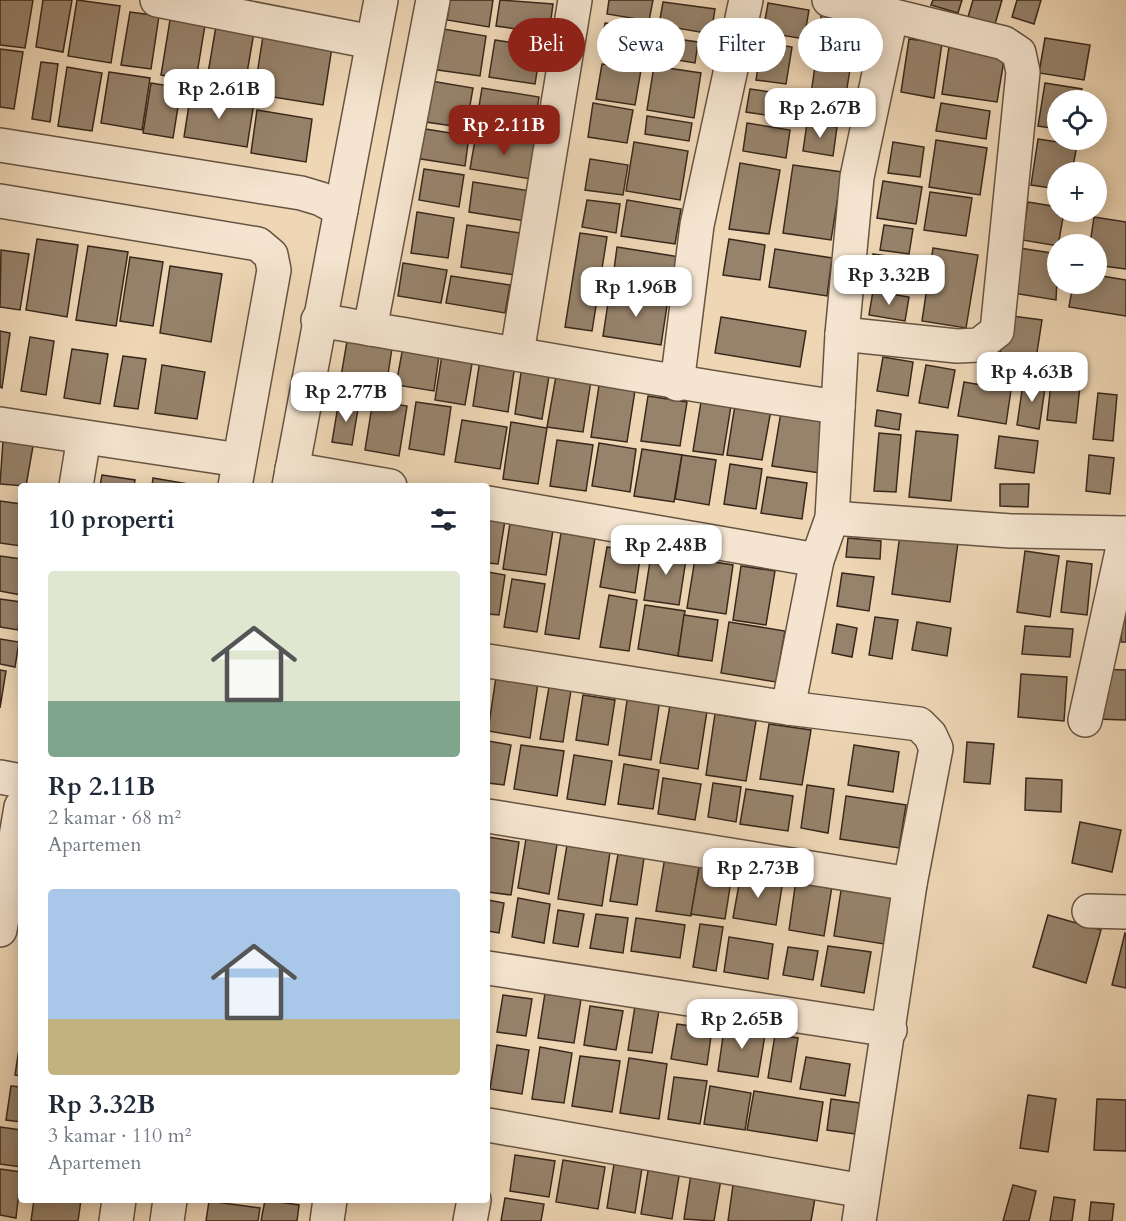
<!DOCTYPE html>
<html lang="id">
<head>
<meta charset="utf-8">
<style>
  :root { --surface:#fff; --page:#f6f6f7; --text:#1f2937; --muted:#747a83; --accent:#8f2418 }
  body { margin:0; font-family:Cardo,serif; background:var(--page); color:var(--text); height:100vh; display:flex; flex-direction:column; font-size:22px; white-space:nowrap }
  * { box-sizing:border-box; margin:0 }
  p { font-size:20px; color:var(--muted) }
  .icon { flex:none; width:33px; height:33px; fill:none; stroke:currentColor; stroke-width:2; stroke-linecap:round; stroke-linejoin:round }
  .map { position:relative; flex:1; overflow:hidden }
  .sheet { position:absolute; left:18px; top:483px; width:472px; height:720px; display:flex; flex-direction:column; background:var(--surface); border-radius:6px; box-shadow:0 3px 15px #0003 }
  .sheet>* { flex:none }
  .top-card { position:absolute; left:508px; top:18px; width:526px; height:54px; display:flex; gap:12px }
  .buttons { position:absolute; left:1047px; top:90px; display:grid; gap:12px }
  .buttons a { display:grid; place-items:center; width:60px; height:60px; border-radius:50%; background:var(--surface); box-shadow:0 3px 15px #0003; font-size:30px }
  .price { position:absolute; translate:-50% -51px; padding:0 14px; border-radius:12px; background:#fff; color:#222; font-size:20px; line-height:39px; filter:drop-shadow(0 2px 3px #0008) }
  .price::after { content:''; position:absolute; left:50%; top:36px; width:18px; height:14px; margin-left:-9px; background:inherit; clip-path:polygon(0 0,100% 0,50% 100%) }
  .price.selected { background:var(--accent); color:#fff }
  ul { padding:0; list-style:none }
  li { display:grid; align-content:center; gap:12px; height:318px; padding:0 30px }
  li span { display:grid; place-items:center; height:186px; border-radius:6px; color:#555 }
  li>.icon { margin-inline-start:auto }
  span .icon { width:108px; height:108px; fill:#fffc; stroke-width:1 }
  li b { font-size:26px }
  h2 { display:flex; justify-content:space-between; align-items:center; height:72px; padding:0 30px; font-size:26px }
  .chip { padding:0 21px; border-radius:27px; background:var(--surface); box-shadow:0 3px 15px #0003; font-size:21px; line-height:54px }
  .chip.selected { background:var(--accent); color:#fff }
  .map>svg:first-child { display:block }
  .building { fill:#97836c; stroke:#38281c; stroke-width:1.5 }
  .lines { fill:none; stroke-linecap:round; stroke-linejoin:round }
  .minor-casing { stroke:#665442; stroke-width:36 }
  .minor { stroke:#f5e5d0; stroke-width:33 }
</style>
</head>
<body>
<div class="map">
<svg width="1126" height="1221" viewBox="0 0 1126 1221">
  <rect width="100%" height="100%" fill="#efd7b6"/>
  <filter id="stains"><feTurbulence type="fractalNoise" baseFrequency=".00333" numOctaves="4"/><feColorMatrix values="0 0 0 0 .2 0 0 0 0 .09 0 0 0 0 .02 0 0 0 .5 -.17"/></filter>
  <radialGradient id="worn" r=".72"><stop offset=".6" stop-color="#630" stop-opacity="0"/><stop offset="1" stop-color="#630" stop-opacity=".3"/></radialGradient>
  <g class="building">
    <polygon points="0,0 33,0 25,48 0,45"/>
    <polygon points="43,0 72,0 63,52 36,47"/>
    <polygon points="77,0 120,6 111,63 68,56"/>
    <polygon points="450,0 493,0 489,27 447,20"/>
    <polygon points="500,0 553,4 549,34 496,26"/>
    <polygon points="609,0 653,0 649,21 607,14"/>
    <polygon points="933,0 962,0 958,13 931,5"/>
    <polygon points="973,0 1002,0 995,24 968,17"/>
    <polygon points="1017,0 1041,0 1034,24 1012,17"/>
    <polygon points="663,2 715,9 711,34 659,25"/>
    <polygon points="768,3 809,10 804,39 763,32"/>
    <polygon points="823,6 867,13 862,45 817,38"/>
    <polygon points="130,12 159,16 151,69 121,65"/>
    <polygon points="170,20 205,25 196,80 161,75"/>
    <polygon points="217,20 255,26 244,91 206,85"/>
    <polygon points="605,23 642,28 637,57 600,52"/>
    <polygon points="437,28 486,36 480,76 431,69"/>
    <polygon points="263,36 332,47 323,105 254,94"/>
    <polygon points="655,36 698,42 695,63 652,56"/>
    <polygon points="1045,38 1090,45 1084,80 1039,73"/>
    <polygon points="909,39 942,43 934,98 901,92"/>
    <polygon points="495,40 541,47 535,84 489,77"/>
    <polygon points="950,40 1006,48 997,102 942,94"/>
    <polygon points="762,42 792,47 786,84 756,80"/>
    <polygon points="0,49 23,52 14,109 0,107"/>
    <polygon points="817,52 852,57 843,113 809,108"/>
    <polygon points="41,62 58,64 50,122 32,119"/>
    <polygon points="602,64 641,70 635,105 596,99"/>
    <polygon points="654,66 701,73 694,118 647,110"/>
    <polygon points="67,67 102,73 92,131 58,126"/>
    <polygon points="109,72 150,78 142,130 101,123"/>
    <polygon points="431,81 473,88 466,128 426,122"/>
    <polygon points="151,83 181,88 173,138 143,133"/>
    <polygon points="1045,83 1082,89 1081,100 1058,100 1058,129 1038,126"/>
    <polygon points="482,88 539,97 534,127 477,119"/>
    <polygon points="750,89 803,97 799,120 746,112"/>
    <polygon points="191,92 254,102 247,147 184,137"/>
    <polygon points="593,103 633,110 627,143 588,137"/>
    <polygon points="941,103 990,111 986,139 936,131"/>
    <polygon points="257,110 312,119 306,162 251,153"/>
    <polygon points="647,116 692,123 689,141 645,134"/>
    <polygon points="747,123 790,130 786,158 743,151"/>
    <polygon points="807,123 837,127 833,156 803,151"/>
    <polygon points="419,128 469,136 465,166 415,158"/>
    <polygon points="476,134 537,143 531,179 470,169"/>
    <polygon points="1038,139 1077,145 1072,172 1058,172 1058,189 1031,185"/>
    <polygon points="936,140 987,148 980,195 929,187"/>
    <polygon points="634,142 688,151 680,200 626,191"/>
    <polygon points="893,142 924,147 920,177 888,173"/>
    <polygon points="590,159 628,165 623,195 585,190"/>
    <polygon points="740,163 780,170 769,234 729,229"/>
    <polygon points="793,165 842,172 831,240 783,233"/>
    <polygon points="424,169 464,175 459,207 419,200"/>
    <polygon points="883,181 922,187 916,224 877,218"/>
    <polygon points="473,182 531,191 526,221 469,212"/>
    <polygon points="930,192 972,198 966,236 924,230"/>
    <polygon points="587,200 620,204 616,233 582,227"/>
    <polygon points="627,200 681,209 675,244 621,236"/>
    <polygon points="1028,202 1058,207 1058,212 1064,212 1058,246 1022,240"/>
    <polygon points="417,212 454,218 448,258 411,253"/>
    <polygon points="1094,217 1126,222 1126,269 1096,265 1096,244 1090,244"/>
    <polygon points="467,225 527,234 521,276 461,267"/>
    <polygon points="884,225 913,229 909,254 880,250"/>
    <polygon points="580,233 607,237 592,331 565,327"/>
    <polygon points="37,239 78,245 67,317 26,310"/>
    <polygon points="729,239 765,245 760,280 723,275"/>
    <polygon points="88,246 128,252 116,326 76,320"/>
    <polygon points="617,247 680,257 673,294 612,285"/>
    <polygon points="1013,247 1058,254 1056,300 1006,292"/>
    <polygon points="933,248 978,255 966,328 922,321"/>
    <polygon points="775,249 832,258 827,296 769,287"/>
    <polygon points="1,250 29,254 20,310 0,307"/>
    <polygon points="873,254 915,260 911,286 869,279"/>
    <polygon points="130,257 163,262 153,326 120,321"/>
    <polygon points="403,263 447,270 441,303 398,296"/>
    <polygon points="170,266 222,274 211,342 160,333"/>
    <polygon points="1096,275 1126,280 1126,316 1069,307 1073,284 1096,284"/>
    <polygon points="451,276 510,285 505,313 446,303"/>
    <polygon points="610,290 668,299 661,345 603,336"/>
    <polygon points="873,291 909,297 905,321 869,315"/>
    <polygon points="1006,315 1042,320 1034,372 998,367"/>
    <polygon points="721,317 806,331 800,367 715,353"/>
    <polygon points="0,331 10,333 2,388 0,387"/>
    <polygon points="405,336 441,342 434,391 396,385"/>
    <polygon points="30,337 54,341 46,395 21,391"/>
    <polygon points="347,341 392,348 384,401 338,394"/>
    <polygon points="444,342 475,346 465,405 435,400"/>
    <polygon points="72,349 108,354 100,404 64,398"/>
    <polygon points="481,353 516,358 508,412 473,406"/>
    <polygon points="123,356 146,359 138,409 114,406"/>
    <polygon points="883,357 913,362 908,396 877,391"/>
    <polygon points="162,365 205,372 197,419 155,413"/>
    <polygon points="926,365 955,370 948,408 919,403"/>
    <polygon points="522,366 550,370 542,419 515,414"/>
    <polygon points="1052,374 1081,377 1076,423 1047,420"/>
    <polygon points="556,376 591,381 583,432 547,427"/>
    <polygon points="1024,377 1046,381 1039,429 1017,425"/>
    <polygon points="600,379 636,384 627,442 591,437"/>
    <polygon points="964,382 1011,390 1006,424 958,416"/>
    <polygon points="1098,393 1117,395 1113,441 1093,439"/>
    <polygon points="648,396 687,402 680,446 641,441"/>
    <polygon points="339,400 359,403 352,445 332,442"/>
    <polygon points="373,400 407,406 399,456 365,450"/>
    <polygon points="416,402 451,407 444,455 409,449"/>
    <polygon points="701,402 731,406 723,455 693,451"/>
    <polygon points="735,405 771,410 762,460 727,455"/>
    <polygon points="877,410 901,414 899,430 875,426"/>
    <polygon points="781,412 828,419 820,473 772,466"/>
    <polygon points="462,420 507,427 500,469 455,462"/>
    <polygon points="511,422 547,428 538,484 503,479"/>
    <polygon points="916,431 958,435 951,501 909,497"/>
    <polygon points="879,433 901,435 896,492 874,491"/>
    <polygon points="999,436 1038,441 1034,473 995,468"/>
    <polygon points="557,440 593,445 586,491 550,486"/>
    <polygon points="3,441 33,446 26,486 0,484"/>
    <polygon points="599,443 636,449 630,492 592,486"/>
    <polygon points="642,449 682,455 674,502 634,496"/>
    <polygon points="682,455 716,460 709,505 675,499"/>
    <polygon points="1089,455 1114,458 1110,494 1086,491"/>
    <polygon points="730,464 762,469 756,509 724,504"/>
    <polygon points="102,475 135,480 134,486 100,486"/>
    <polygon points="767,477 807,483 802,519 761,513"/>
    <polygon points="153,478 200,486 152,486"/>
    <polygon points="1000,484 1029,484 1028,507 1000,506"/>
    <polygon points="0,501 21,504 21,546 0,543"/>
    <polygon points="488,517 505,520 498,564 488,563"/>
    <polygon points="510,523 553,530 546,575 503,569"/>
    <polygon points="901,527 959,535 950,602 892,594"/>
    <polygon points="561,533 595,538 579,639 545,634"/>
    <polygon points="848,538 881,541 880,559 846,557"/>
    <polygon points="607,547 641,552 635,593 600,587"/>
    <polygon points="652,548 687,553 679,605 644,600"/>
    <polygon points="1025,551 1059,556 1050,617 1017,612"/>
    <polygon points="0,556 21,559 21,595 0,591"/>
    <polygon points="695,559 733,565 726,614 687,608"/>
    <polygon points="1067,561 1092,564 1087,615 1061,612"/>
    <polygon points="741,566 775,571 766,625 733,620"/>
    <polygon points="488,572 505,575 499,615 488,614"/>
    <polygon points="842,573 874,577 869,611 837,606"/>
    <polygon points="512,579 545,584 537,632 504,627"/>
    <polygon points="1124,584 1126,585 1126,642 1121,642"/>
    <polygon points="609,595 637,600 629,651 600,647"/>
    <polygon points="0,599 21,602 18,630 0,627"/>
    <polygon points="645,605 685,611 678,656 638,649"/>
    <polygon points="684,615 718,620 712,661 678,656"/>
    <polygon points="875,617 898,620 892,659 869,655"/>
    <polygon points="729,622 785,631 776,682 721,673"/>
    <polygon points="917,622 951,628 947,656 912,650"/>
    <polygon points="837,624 857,628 852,657 832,653"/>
    <polygon points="1025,626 1073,629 1070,657 1022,654"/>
    <polygon points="0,639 19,642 15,667 0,664"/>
    <polygon points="1098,669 1126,670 1126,720 1096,719"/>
    <polygon points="0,670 6,671 0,708"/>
    <polygon points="1021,674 1067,677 1064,721 1018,717"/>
    <polygon points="496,677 538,683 530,738 488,731"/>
    <polygon points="549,687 571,690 563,742 540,739"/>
    <polygon points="628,694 660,699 651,760 619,755"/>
    <polygon points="583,695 615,700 608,745 576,740"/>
    <polygon points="670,705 707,711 698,769 660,763"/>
    <polygon points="715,714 756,721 746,781 706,775"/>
    <polygon points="769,724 811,730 802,785 760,779"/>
    <polygon points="488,741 511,745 504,785 488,783"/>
    <polygon points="967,742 994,744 990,784 964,782"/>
    <polygon points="521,745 564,751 557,796 514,789"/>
    <polygon points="854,745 899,752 893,792 848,785"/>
    <polygon points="574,755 612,761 605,805 567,799"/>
    <polygon points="624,764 659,770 653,809 618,804"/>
    <polygon points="663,778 701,784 695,820 658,814"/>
    <polygon points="1026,778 1062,780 1061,812 1025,810"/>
    <polygon points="713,783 741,787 736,822 708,817"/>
    <polygon points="807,785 834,789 828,833 801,828"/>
    <polygon points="746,789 793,796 788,831 740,824"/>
    <polygon points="846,796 906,805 899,848 840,839"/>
    <polygon points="1080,822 1121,830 1112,872 1072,863"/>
    <polygon points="527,833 558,838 549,894 518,888"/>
    <polygon points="488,837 519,842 511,895 488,892"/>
    <polygon points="567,845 610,852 602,906 558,899"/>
    <polygon points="618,854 644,858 637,905 610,901"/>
    <polygon points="665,857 700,862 691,916 656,911"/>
    <polygon points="700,862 733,868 725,919 691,914"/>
    <polygon points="741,873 783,880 776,925 733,918"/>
    <polygon points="796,880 832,886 824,936 789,930"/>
    <polygon points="842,884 892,892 884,944 834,936"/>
    <polygon points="518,898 550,904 544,943 512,937"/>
    <polygon points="488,900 504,903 499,933 488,931"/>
    <polygon points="558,910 584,914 578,947 553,943"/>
    <polygon points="596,914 628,918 623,953 590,948"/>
    <polygon points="1048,915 1101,930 1086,983 1033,967"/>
    <polygon points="636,918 685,925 680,958 631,951"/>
    <polygon points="700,924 723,927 716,971 693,967"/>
    <polygon points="1125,933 1126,934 1126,988 1112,985"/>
    <polygon points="729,937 773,944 768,979 724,972"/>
    <polygon points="828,946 871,952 864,993 821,986"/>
    <polygon points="788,947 818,951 813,980 783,975"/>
    <polygon points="545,993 581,999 574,1043 538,1038"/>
    <polygon points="503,995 532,999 526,1036 497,1032"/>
    <polygon points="590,1006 623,1011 616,1050 584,1045"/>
    <polygon points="635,1006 659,1010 652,1053 628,1050"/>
    <polygon points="725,1023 766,1029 758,1077 718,1071"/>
    <polygon points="677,1024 712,1029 707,1065 671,1059"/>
    <polygon points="775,1035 798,1038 791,1082 768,1078"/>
    <polygon points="21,1036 21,1076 15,1075"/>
    <polygon points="497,1045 529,1050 522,1094 490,1089"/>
    <polygon points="540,1047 572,1053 564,1103 532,1099"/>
    <polygon points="580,1056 620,1061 612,1112 572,1106"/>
    <polygon points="806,1057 850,1064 845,1096 800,1089"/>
    <polygon points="629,1058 667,1064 659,1119 620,1113"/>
    <polygon points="674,1077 707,1081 700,1124 668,1119"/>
    <polygon points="11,1086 21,1087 21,1122 6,1120"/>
    <polygon points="710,1086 751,1093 745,1130 704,1124"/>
    <polygon points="754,1091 823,1102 817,1141 747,1130"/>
    <polygon points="1028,1095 1056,1099 1048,1152 1020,1148"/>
    <polygon points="831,1099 860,1103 855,1134 827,1130"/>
    <polygon points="1097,1099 1126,1100 1126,1151 1094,1150"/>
    <polygon points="0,1127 21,1130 21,1167 0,1164"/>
    <polygon points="515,1155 555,1161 549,1197 510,1191"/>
    <polygon points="650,1159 681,1164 672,1219 641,1214"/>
    <polygon points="563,1160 605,1167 598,1209 556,1202"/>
    <polygon points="614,1164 642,1168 635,1213 607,1208"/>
    <polygon points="0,1169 21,1172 16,1218 0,1215"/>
    <polygon points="691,1174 721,1179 714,1221 684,1219"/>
    <polygon points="733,1185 815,1198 811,1221 728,1221"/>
    <polygon points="1013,1185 1036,1191 1029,1221 1003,1221"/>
    <polygon points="1054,1197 1075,1200 1072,1221 1050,1221"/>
    <polygon points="505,1198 544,1204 541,1221 501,1221"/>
    <polygon points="34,1200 81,1200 78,1221 31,1221"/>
    <polygon points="265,1200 299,1205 297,1221 261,1221"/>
    <polygon points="209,1201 260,1208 258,1221 206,1221"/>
    <polygon points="1091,1202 1114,1204 1112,1221 1089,1221"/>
  </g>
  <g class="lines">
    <g class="minor-casing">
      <g id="minor">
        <polyline points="157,0 372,42"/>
        <polyline points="829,0 1004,43 1019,53 1023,72 997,331 979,345 957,346 842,334"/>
        <polyline points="0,145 301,193 321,199 341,210 289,486"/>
        <polyline points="0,201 258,244 271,255 274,270 235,486"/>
        <polyline points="341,210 381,0"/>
        <path d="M318,320C492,349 664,382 838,407"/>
        <polyline points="370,329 433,0"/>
        <polyline points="517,353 575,0"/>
        <polyline points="677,384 697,225 746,0"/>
        <polyline points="0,424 239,460"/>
        <polyline points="292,469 390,486"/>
        <polyline points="76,486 84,437"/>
        <polyline points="488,503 817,560"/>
        <polyline points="832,518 1011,531 1126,533"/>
        <polyline points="488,661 788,708 919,724 930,735 936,748 910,884 859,1221"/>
        <polyline points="788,708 817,560 832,518 842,334 857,177 891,17"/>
        <polyline points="1085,720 1126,533"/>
        <polyline points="0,777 21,781"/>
        <polyline points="488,816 910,884"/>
        <polyline points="1089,911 1126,912"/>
        <polyline points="0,930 21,807"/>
        <polyline points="488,968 890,1030"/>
        <polyline points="488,1125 863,1191"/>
        <polyline points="116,1221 119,1200"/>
        <polyline points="167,1221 170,1200"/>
        <polyline points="327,1221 330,1200"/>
        <polyline points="470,1221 474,1200"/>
      </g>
    </g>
    <use href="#minor" class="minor"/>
  </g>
  <rect width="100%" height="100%" filter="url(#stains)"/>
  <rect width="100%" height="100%" fill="url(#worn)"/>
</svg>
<div class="buttons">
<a><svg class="icon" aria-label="locate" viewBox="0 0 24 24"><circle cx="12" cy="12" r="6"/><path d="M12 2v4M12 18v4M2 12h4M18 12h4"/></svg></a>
<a>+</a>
<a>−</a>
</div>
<b class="price" style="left:219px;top:120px">Rp 2.61B</b>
<b class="price" style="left:820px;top:139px">Rp 2.67B</b>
<b class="price selected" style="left:504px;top:156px">Rp 2.11B</b>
<b class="price" style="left:889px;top:306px">Rp 3.32B</b>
<b class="price" style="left:636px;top:318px">Rp 1.96B</b>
<b class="price" style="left:1032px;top:403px">Rp 4.63B</b>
<b class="price" style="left:346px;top:423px">Rp 2.77B</b>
<b class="price" style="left:666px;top:576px">Rp 2.48B</b>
<b class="price" style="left:758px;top:899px">Rp 2.73B</b>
<b class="price" style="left:742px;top:1050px">Rp 2.65B</b>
<div class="top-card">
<a class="chip selected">Beli</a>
<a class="chip">Sewa</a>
<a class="chip">Filter</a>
<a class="chip">Baru</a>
</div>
<section class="sheet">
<h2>10 properti<svg class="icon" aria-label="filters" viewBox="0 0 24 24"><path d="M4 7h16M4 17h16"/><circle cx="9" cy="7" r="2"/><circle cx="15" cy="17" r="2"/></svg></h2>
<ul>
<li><span style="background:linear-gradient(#dfe7d0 70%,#7fa58c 0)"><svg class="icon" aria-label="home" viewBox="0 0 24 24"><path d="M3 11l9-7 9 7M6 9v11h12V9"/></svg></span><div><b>Rp 2.11B</b><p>2 kamar · 68 m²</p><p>Apartemen</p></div></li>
<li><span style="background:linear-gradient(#a9c7e8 70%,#c2b280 0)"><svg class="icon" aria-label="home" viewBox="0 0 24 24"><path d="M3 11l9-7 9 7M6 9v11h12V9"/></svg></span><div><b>Rp 3.32B</b><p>3 kamar · 110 m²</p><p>Apartemen</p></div></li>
</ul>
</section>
</div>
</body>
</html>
